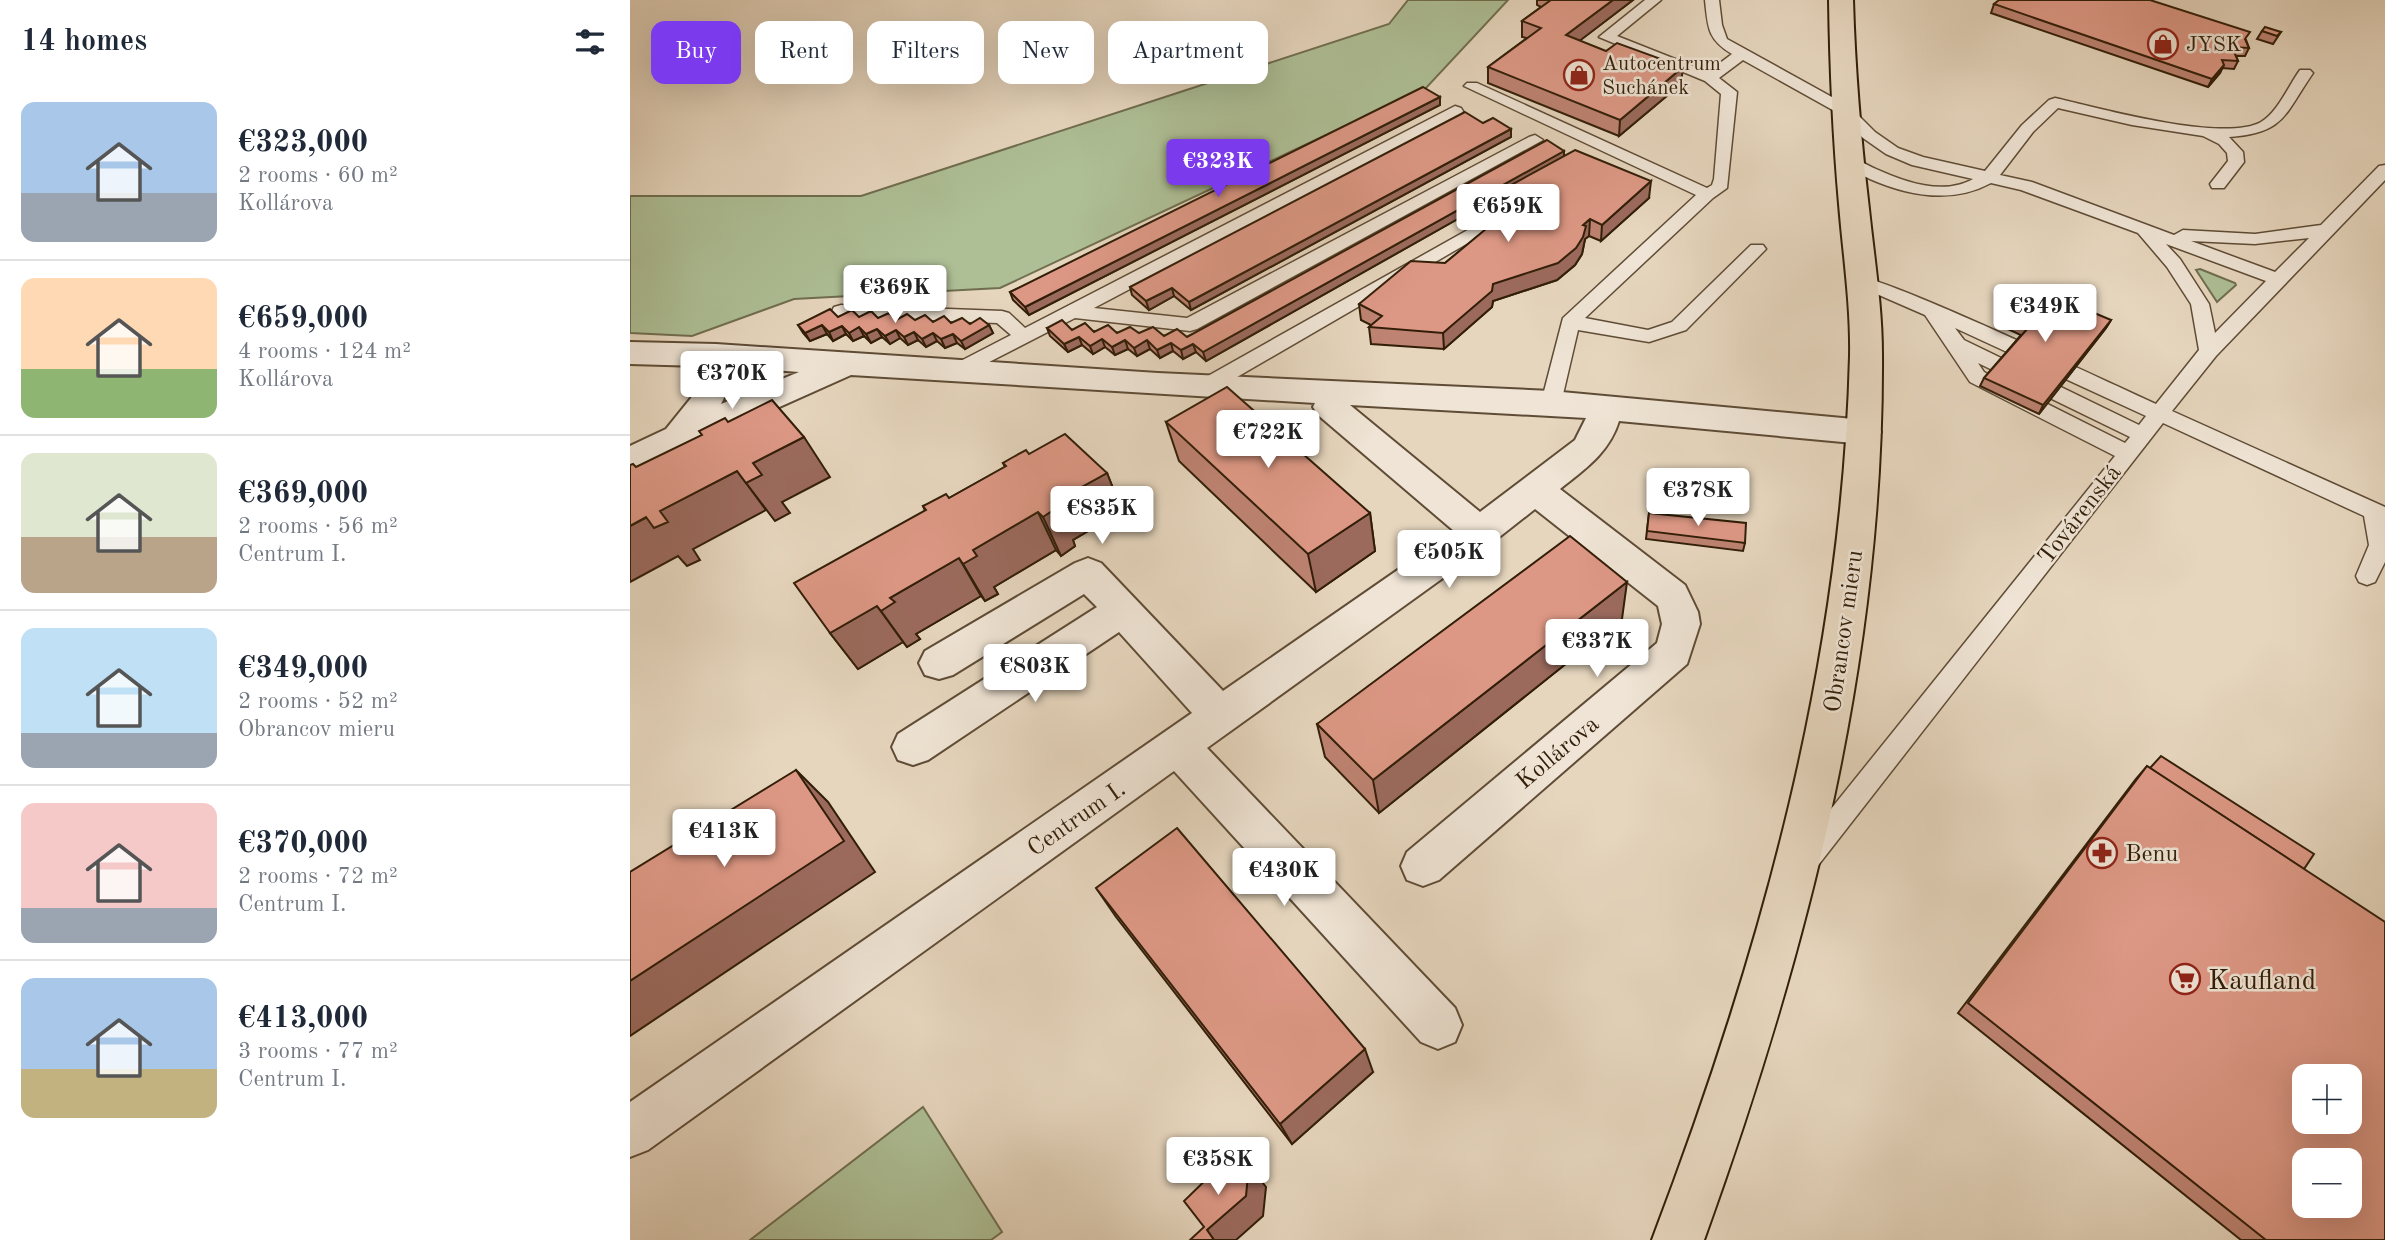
<!DOCTYPE html>
<html lang="en">
<head>
<meta charset="utf-8">
<style>
  :root { --surface:#fff; --page:#f6f6f7; --text:#1f2937; --muted:#747a83; --line:#e0e1e3; --accent:#7c3aed }
  body { margin:0; font-family:"Old Standard TT",serif; background:var(--page); color:var(--text); height:100vh; display:flex; flex-direction:column; font-size:26px; white-space:nowrap }
  * { box-sizing:border-box; margin:0 }
  p { font-size:23px; color:var(--muted) }
  .icon { flex:none; width:38px; height:38px; fill:none; stroke:currentColor; stroke-width:2; stroke-linecap:round; stroke-linejoin:round }
  .map { position:relative; flex:1; overflow:hidden }
  .sheet { display:flex; flex-direction:column; background:var(--surface); width:630px }
  .sheet>* { flex:none }
  .banner { position:absolute; left:21px; top:21px; width:665px; height:63px; display:flex; gap:14px }
  .fabs { position:absolute; left:1662px; top:1064px; display:grid; gap:14px }
  .fabs a { display:grid; place-items:center; width:70px; height:70px; border-radius:14px; background:var(--surface); box-shadow:0 7px 28px #0002; font-size:35px }
  .price { position:absolute; translate:-50% -60px; padding:0 16px; border-radius:7px; background:#fff; color:#222; font-size:23px; line-height:46px; filter:drop-shadow(0 2px 4px #0008) }
  .price::after { content:''; position:absolute; left:50%; top:42px; width:21px; height:16px; margin-left:-10px; background:inherit; clip-path:polygon(0 0,100% 0,50% 100%) }
  .price.active { background:var(--accent); color:#fff }
  ul { padding:0; list-style:none }
  li { display:flex; align-items:center; gap:21px; height:175px; padding:0 21px }
  li+li { border-top:2px solid var(--line) }
  li span { display:grid; place-items:center; flex:none; width:196px; height:140px; border-radius:14px; color:#555 }
  li>.icon { margin-inline-start:auto }
  span .icon { width:84px; height:84px; fill:#fffc; stroke-width:1 }
  li b { font-size:30px }
  h2 { display:flex; justify-content:space-between; align-items:center; height:84px; padding:0 21px; font-size:30px }
  .pill { padding:0 24px; border-radius:14px; background:var(--surface); box-shadow:0 7px 28px #0002; font-size:24px; line-height:63px }
  .pill.active { background:var(--accent); color:#fff }
  main { display:flex; flex:1; min-height:0 }
  .map>svg:first-child { display:block }
  .green { fill:#aebf96; stroke:#706e4f; stroke-width:2 }
  .lines { fill:none; stroke-linecap:round; stroke-linejoin:round }
  .service-casing { stroke:#5f4c36; stroke-width:3 }
  .minor-casing { stroke:#5f4c36; stroke-width:4 }
  .primary-casing { stroke:#321e08; stroke-width:4 }
  .service { fill:#efe4d5; fill-rule:evenodd }
  .minor { fill:#efe4d5; fill-rule:evenodd }
  .primary { fill:#e6d6be; fill-rule:evenodd }
  .wall { fill:#be8372; stroke:#321e08; stroke-width:2 }
  .shaded-wall { fill:#9b6a5d; stroke:#321e08; stroke-width:2 }
  .building { fill:#dd9885; stroke:#321e08; stroke-width:2; fill-rule:evenodd }
  .labels { text-anchor:middle; stroke-width:5; stroke-linejoin:round; paint-order:stroke }
  .far-poi-label { font-size:21px; fill:#321e08; stroke:#efe4d5; text-anchor:start }
  .street-label { font-size:24px; fill:#321e08; stroke:#efe4d5 }
  .poi-label { font-size:24px; fill:#321e08; stroke:#efe4d5; text-anchor:start }
  .near-poi-label { font-size:28px; fill:#321e08; stroke:#efe4d5; text-anchor:start }
</style>
</head>
<body>
<main>
<section class="sheet">
<h2>14 homes<svg class="icon" aria-label="filters" viewBox="0 0 24 24"><path d="M4 7h16M4 17h16"/><circle cx="9" cy="7" r="2"/><circle cx="15" cy="17" r="2"/></svg></h2>
<ul>
<li><span style="background:linear-gradient(#a9c7e8 65%,#9aa5b1 0)"><svg class="icon" aria-label="home" viewBox="0 0 24 24"><path d="M3 11l9-7 9 7M6 9v11h12V9"/></svg></span><div><b>€323,000</b><p>2 rooms · 60 m²</p><p>Kollárova</p></div></li>
<li><span style="background:linear-gradient(#ffd9b3 65%,#8fb573 0)"><svg class="icon" aria-label="home" viewBox="0 0 24 24"><path d="M3 11l9-7 9 7M6 9v11h12V9"/></svg></span><div><b>€659,000</b><p>4 rooms · 124 m²</p><p>Kollárova</p></div></li>
<li><span style="background:linear-gradient(#dfe7d0 60%,#b9a48a 0)"><svg class="icon" aria-label="home" viewBox="0 0 24 24"><path d="M3 11l9-7 9 7M6 9v11h12V9"/></svg></span><div><b>€369,000</b><p>2 rooms · 56 m²</p><p>Centrum I.</p></div></li>
<li><span style="background:linear-gradient(#bfe0f5 75%,#9aa5b1 0)"><svg class="icon" aria-label="home" viewBox="0 0 24 24"><path d="M3 11l9-7 9 7M6 9v11h12V9"/></svg></span><div><b>€349,000</b><p>2 rooms · 52 m²</p><p>Obrancov mieru</p></div></li>
<li><span style="background:linear-gradient(#f6c9c9 75%,#9aa5b1 0)"><svg class="icon" aria-label="home" viewBox="0 0 24 24"><path d="M3 11l9-7 9 7M6 9v11h12V9"/></svg></span><div><b>€370,000</b><p>2 rooms · 72 m²</p><p>Centrum I.</p></div></li>
<li><span style="background:linear-gradient(#a9c7e8 65%,#c2b280 0)"><svg class="icon" aria-label="home" viewBox="0 0 24 24"><path d="M3 11l9-7 9 7M6 9v11h12V9"/></svg></span><div><b>€413,000</b><p>3 rooms · 77 m²</p><p>Centrum I.</p></div></li>
</ul>
</section>
<div class="map">
<svg width="1755" height="1240" viewBox="0 0 1755 1240">
  <rect width="100%" height="100%" fill="#e6d6be"/>
  <filter id="stains"><feTurbulence type="fractalNoise" baseFrequency=".00286" numOctaves="4"/><feColorMatrix values="0 0 0 0 .2 0 0 0 0 .09 0 0 0 0 .02 0 0 0 .5 -.17"/></filter>
  <radialGradient id="worn" r=".72"><stop offset=".6" stop-color="#630" stop-opacity="0"/><stop offset="1" stop-color="#630" stop-opacity=".3"/></radialGradient>
  <g class="green">
    <polygon points="778,0 878,0 796,88 370,288 164,299 62,336 0,333 0,196 231,196 759,24"/>
    <polygon points="1570,269 1605,283 1606,285 1587,302 1566,270"/>
    <polygon points="293,1107 372,1232 361,1240 120,1240"/>
  </g>
  <g class="lines">
    <g class="service-casing">
      <g id="service">
        <path d="M1015,0H1031L987,36L1078,72L1102,54C1077,39 1078,27 1075,0H1089L1092,25L1097,39L1220,107L1245,132L1268,148L1293,157L1355,171L1392,125L1419,100L1425,98C1469,108 1593,143 1631,122C1648,112 1659,85 1670,70H1680L1683,73C1654,115 1655,133 1599,137L1613,152L1614,162L1594,188H1582L1580,184L1598,161L1597,153L1589,144L1573,136L1502,125L1428,108L1403,132L1370,175L1402,182L1544,235L1553,230L1625,234L1691,225L1749,166L1755,165V180L1586,356L1542,411L1755,507V562L1745,582L1737,585L1729,582L1726,576L1739,545L1734,516L1533,423L1186,868L1177,871L1168,868L1164,859L1168,850L1485,456L1340,382L1295,315L1226,285L1223,281L1226,277C1246,272 1488,387 1526,404L1569,350L1561,304L1537,267L1508,233L1391,190L1361,183C1322,204 1279,196 1240,179C1231,174 1219,171 1212,163L1214,159C1226,157 1235,164 1246,169C1275,182 1313,196 1343,179L1282,165L1256,154L1233,138L1208,113L1113,60L1089,78L1107,92L1097,188L1083,198L955,318L1018,330L1042,322L1121,245H1133L1136,249L1056,330L1019,342L948,330L931,403L928,408H914L911,403L933,318L1066,195L834,86L837,83H847L1077,188L1082,185L1084,179L1091,94L1075,81L969,37ZM1679,238L1645,272L1561,241L1625,244ZM1536,244L1636,281L1585,333L1579,304L1550,259ZM1325,328L1516,416L1509,425L1334,340ZM1348,363L1500,437L1495,443L1354,372Z"/>
        <polygon points="825,106 831,108 833,111 831,114 464,308 557,318 899,137 905,135 913,140 567,329 560,331 445,318 328,378 321,376 318,371 321,366 381,335 367,323 211,317 204,315 202,311 204,307 211,305 372,311 379,313 395,328"/>
        <polygon points="875,209 881,210 884,214 881,218 583,391 569,391 566,386 569,381"/>
      </g>
    </g>
    <g class="minor-casing">
      <path id="minor" d="M0,342L86,344L528,373L921,391L1234,420L1246,423L1251,432L1246,441L1234,444L989,421C979,453 955,469 930,489L1055,585L1068,612L1070,624L1057,664L809,880L793,886L777,880L771,866L777,852L1027,643L1032,624L1028,606L905,509L863,542L577,748L825,1008L832,1025L825,1042L808,1049L791,1042L544,771L18,1150L0,1157V1102L562,713L489,632L298,760L283,765L268,760L262,747L268,734L467,607L454,594L323,675L309,679L295,675L289,663L295,651L445,563L458,558L471,563L593,691L824,531L688,415L683,407L685,403L221,375L0,474V446L36,429L61,398L70,366L0,364ZM102,367L169,372L91,404L98,390ZM720,405L956,418L945,440L850,512Z"/>
    </g>
    <g class="primary-casing">
      <path id="primary" d="M1199,0H1223C1225,70 1231,140 1239,209C1244,257 1252,306 1252,354C1254,660 1177,954 1074,1240H1022C1131,953 1212,665 1220,356C1221,305 1213,254 1209,204C1203,136 1200,68 1199,0Z"/>
    </g>
    <use href="#service" class="service"/>
    <use href="#minor" class="minor"/>
    <use href="#primary" class="primary"/>
  </g>
  <g class="wall">
    <polygon points="907,0 1003,0 949,41 1051,84 989,136 858,83 858,67 897,38 892,37 892,21 911,7 907,5"/>
    <polygon points="1364,4 1616,40 1619,48 1615,56 1606,56 1608,61 1604,69 1592,68 1590,73 1578,87 1361,13"/>
    <polygon points="1632,31 1651,32 1643,44 1627,39"/>
    <polygon points="810,97 810,105 399,315 383,300 380,292"/>
    <polygon points="853,123 881,129 881,137 561,310 544,296 519,310 502,295 500,287"/>
    <polygon points="934,156 1019,198 971,241 959,236 955,239 952,254 945,265 927,280 863,301 862,307 814,349 741,344 739,327 741,325 731,320 729,304 815,263 880,210 873,206 872,194 576,361 566,352 553,359 543,351 530,358 520,349 507,356 498,349 485,355 475,347 463,354 452,345 438,352 420,336 417,328 557,337"/>
    <polygon points="208,317 229,317 359,325 363,333 335,349 327,343 315,348 307,341 296,347 288,340 278,345 270,338 260,344 252,337 241,343 234,336 223,341 216,334 203,341 197,334 180,341 173,333 168,325"/>
    <polygon points="1374,317 1481,320 1476,328 1409,414 1350,386 1354,378 1391,335 1371,326"/>
    <polygon points="536,422 740,513 745,551 686,592 549,461"/>
    <polygon points="399,454 477,473 492,511 443,540 445,546 431,556 426,550 364,587 368,594 355,601 351,596 286,634 290,639 277,647 273,642 228,669 200,633 295,511 293,506 319,498 375,467 373,463"/>
    <polygon points="1019,513 1115,543 1113,551 1016,539"/>
    <polygon points="992,619 749,813 695,757 687,724"/>
    <polygon points="1517,766 1674,869 1755,1240 1611,1240 1328,1013 1506,779"/>
    <polygon points="466,888 743,1072 662,1144 486,917"/>
  </g>
  <g class="shaded-wall">
    <polygon points="983,0 1003,0 935,52 936,35"/>
    <polygon points="1594,65 1590,73 1578,87 1582,79"/>
    <polygon points="1053,67 1051,84 989,136 990,120"/>
    <polygon points="810,97 810,105 399,315 395,307"/>
    <polygon points="881,129 881,137 561,310 559,302"/>
    <polygon points="934,151 934,159 872,190 872,194 576,361 573,352"/>
    <polygon points="1021,181 1019,198 971,241 972,225"/>
    <polygon points="960,219 959,236 955,239 952,254 945,265 927,280 863,301 862,307 814,349 813,333 863,284 953,225"/>
    <polygon points="542,288 544,296 519,310 516,301"/>
    <polygon points="1481,320 1476,328 1409,414 1413,405"/>
    <polygon points="192,325 197,334 180,341 175,333"/>
    <polygon points="359,325 363,333 335,349 331,341"/>
    <polygon points="212,326 216,334 203,341 199,332"/>
    <polygon points="229,327 234,336 223,341 219,333"/>
    <polygon points="247,329 252,337 241,343 236,334"/>
    <polygon points="266,330 270,338 260,344 255,336"/>
    <polygon points="284,332 288,340 278,345 274,337"/>
    <polygon points="303,333 307,341 296,347 292,339"/>
    <polygon points="323,334 327,343 315,348 311,339"/>
    <polygon points="449,337 452,345 438,352 434,344"/>
    <polygon points="472,339 475,347 463,354 460,346"/>
    <polygon points="495,340 498,349 485,355 482,347"/>
    <polygon points="517,340 520,349 507,356 504,348"/>
    <polygon points="541,343 543,351 530,358 527,350"/>
    <polygon points="563,344 566,352 553,359 551,350"/>
    <polygon points="174,437 200,477 152,502 160,513 145,521 116,483 123,463"/>
    <polygon points="107,471 136,510 63,549 70,560 57,566 48,556 0,582 0,526"/>
    <polygon points="477,473 492,511 443,540 445,546 431,556 413,517 423,503"/>
    <polygon points="408,512 426,550 364,587 368,594 355,601 333,564 343,550"/>
    <polygon points="740,513 745,551 686,592 678,554"/>
    <polygon points="329,558 351,596 286,634 290,639 277,647 251,611 260,598"/>
    <polygon points="997,582 992,619 749,813 743,780"/>
    <polygon points="247,606 273,642 228,669 200,633"/>
    <polygon points="166,770 198,802 245,872 0,1036 0,981"/>
    <polygon points="735,1049 743,1072 662,1144 650,1124"/>
    <polygon points="619,1165 636,1187 633,1216 606,1240 584,1240 577,1230"/>
  </g>
  <g class="building">
    <polygon points="921,0 983,0 936,35 976,51 987,43 1053,67 990,120 858,67 911,28 892,21"/>
    <polygon points="1369,0 1520,0 1620,32 1615,39 1619,48 1602,47 1608,61 1592,60 1594,65 1582,79 1364,4"/>
    <polygon points="1635,27 1651,32 1647,36 1632,31"/>
    <polygon points="793,87 810,97 395,307 380,292"/>
    <polygon points="835,112 853,123 863,118 881,129 559,302 542,288 516,301 500,287"/>
    <polygon points="917,140 934,151 573,352 563,344 551,350 541,343 527,350 517,340 504,348 495,340 482,347 472,339 460,346 449,337 434,344 417,328 432,320 442,330 455,323 464,332 478,325 487,333 500,327 509,333 523,327 534,336 547,329 557,337"/>
    <polygon points="945,150 1021,181 972,225 960,219 953,225 956,226 953,237 946,248 928,263 863,284 862,291 813,333 739,327 752,316 729,304 781,261 815,263 892,199 872,190"/>
    <polygon points="1400,286 1481,320 1413,405 1354,378 1398,328 1374,317"/>
    <polygon points="200,309 208,317 222,310 229,317 241,311 248,318 259,313 266,320 277,314 285,320 295,315 303,322 314,316 321,323 332,318 340,324 350,318 359,325 331,341 323,334 311,339 303,333 292,339 284,332 274,337 266,330 255,336 247,329 236,334 229,327 219,333 212,326 199,332 192,325 175,333 168,325"/>
    <polygon points="597,387 740,513 678,554 536,422"/>
    <polygon points="142,400 174,437 123,463 132,475 116,483 107,471 30,511 38,522 24,528 16,517 0,526 0,465 3,464 6,467 72,435 69,431 95,418 98,422"/>
    <polygon points="435,434 477,473 423,503 428,507 413,517 408,512 343,550 347,556 333,564 329,558 260,598 265,602 251,611 247,606 200,633 164,583 296,510 293,506 316,494 319,498 376,466 373,463 385,456 396,450 399,454"/>
    <polygon points="1019,513 1116,523 1115,543 1017,531"/>
    <polygon points="940,536 997,582 743,780 687,724"/>
    <polygon points="1531,756 1684,854 1674,869 1520,768"/>
    <path d="M1517,766L1755,922V1240H1636L1338,1003ZM1675,1076H1720V1122H1675ZM1675,1160H1720V1206H1675Z"/>
    <polygon points="166,770 214,841 0,981 0,872"/>
    <polygon points="547,828 735,1049 650,1124 466,888"/>
    <polygon points="619,1165 616,1196 577,1230 584,1240 560,1240 574,1227 554,1201 590,1166"/>
  </g>
  <defs>
    <g id="shop-ring" transform="scale(1.575)"><circle r="9.5" fill="#efe4d5" stroke="#8f2418" stroke-width="1.5"/><path d="M-5-2.5h2.3a2.7 3.5 0 0 1 5.4 0H5L5.5 6h-11ZM-1.5-2.5h3a1.5 2.3 0 0 0-3 0Z" fill="#8f2418"/></g>
    <g id="pharmacy-ring" transform="scale(1.575)"><circle r="9.5" fill="#efe4d5" stroke="#8f2418" stroke-width="1.5"/><path d="M-2-6h4v4h4v4h-4v4h-4v-4h-4v-4h4Z" fill="#8f2418"/></g>
    <g id="supermarket-ring" transform="scale(1.575)"><circle r="9.5" fill="#efe4d5" stroke="#8f2418" stroke-width="1.5"/><path d="M-6-5.5h2.5l.6 2H6L4.5 2H-2.5L-4.4-4H-6ZM-1.5 3.2a1.3 1.3 0 1 0 .1 0ZM3 3.2a1.3 1.3 0 1 0 .1 0Z" fill="#8f2418"/></g>
  </defs>
  <g fill-rule="evenodd">
    <use href="#shop-ring" x="1533" y="44"/>
    <use href="#shop-ring" x="949" y="75"/>
    <use href="#pharmacy-ring" x="1472" y="853"/>
    <use href="#supermarket-ring" x="1555" y="979"/>
  </g>
  <g class="labels">
    <g class="far-poi-label">
      <text x="1556" y="51">JYSK</text>
      <text x="972" y="70">Autocentrum<tspan x="972" dy="24">Suchánek</tspan></text>
    </g>
    <g class="street-label">
      <text transform="translate(1449 514) rotate(-52)" y="8">Továrenská</text>
      <text transform="translate(1213 631) rotate(-82)" y="8">Obrancov mieru</text>
      <text transform="translate(927 752) rotate(-40)" y="8">Kollárova</text>
      <text transform="translate(446 818) rotate(-35)" y="8">Centrum I.</text>
    </g>
    <g class="poi-label">
      <text x="1495" y="861">Benu</text>
    </g>
    <g class="near-poi-label">
      <text x="1578" y="989">Kaufland</text>
    </g>
  </g>
  <rect width="100%" height="100%" filter="url(#stains)"/>
  <rect width="100%" height="100%" fill="url(#worn)"/>
</svg>
<div class="fabs">
<a>+</a>
<a>−</a>
</div>
<b class="price active" style="left:588px;top:199px">€323K</b>
<b class="price" style="left:878px;top:244px">€659K</b>
<b class="price" style="left:265px;top:325px">€369K</b>
<b class="price" style="left:1415px;top:344px">€349K</b>
<b class="price" style="left:102px;top:411px">€370K</b>
<b class="price" style="left:638px;top:470px">€722K</b>
<b class="price" style="left:1068px;top:528px">€378K</b>
<b class="price" style="left:472px;top:546px">€835K</b>
<b class="price" style="left:819px;top:590px">€505K</b>
<b class="price" style="left:967px;top:679px">€337K</b>
<b class="price" style="left:405px;top:704px">€803K</b>
<b class="price" style="left:94px;top:869px">€413K</b>
<b class="price" style="left:654px;top:908px">€430K</b>
<b class="price" style="left:588px;top:1197px">€358K</b>
<div class="banner">
<a class="pill active">Buy</a>
<a class="pill">Rent</a>
<a class="pill">Filters</a>
<a class="pill">New</a>
<a class="pill">Apartment</a>
</div>
</div>
</main>
</body>
</html>
